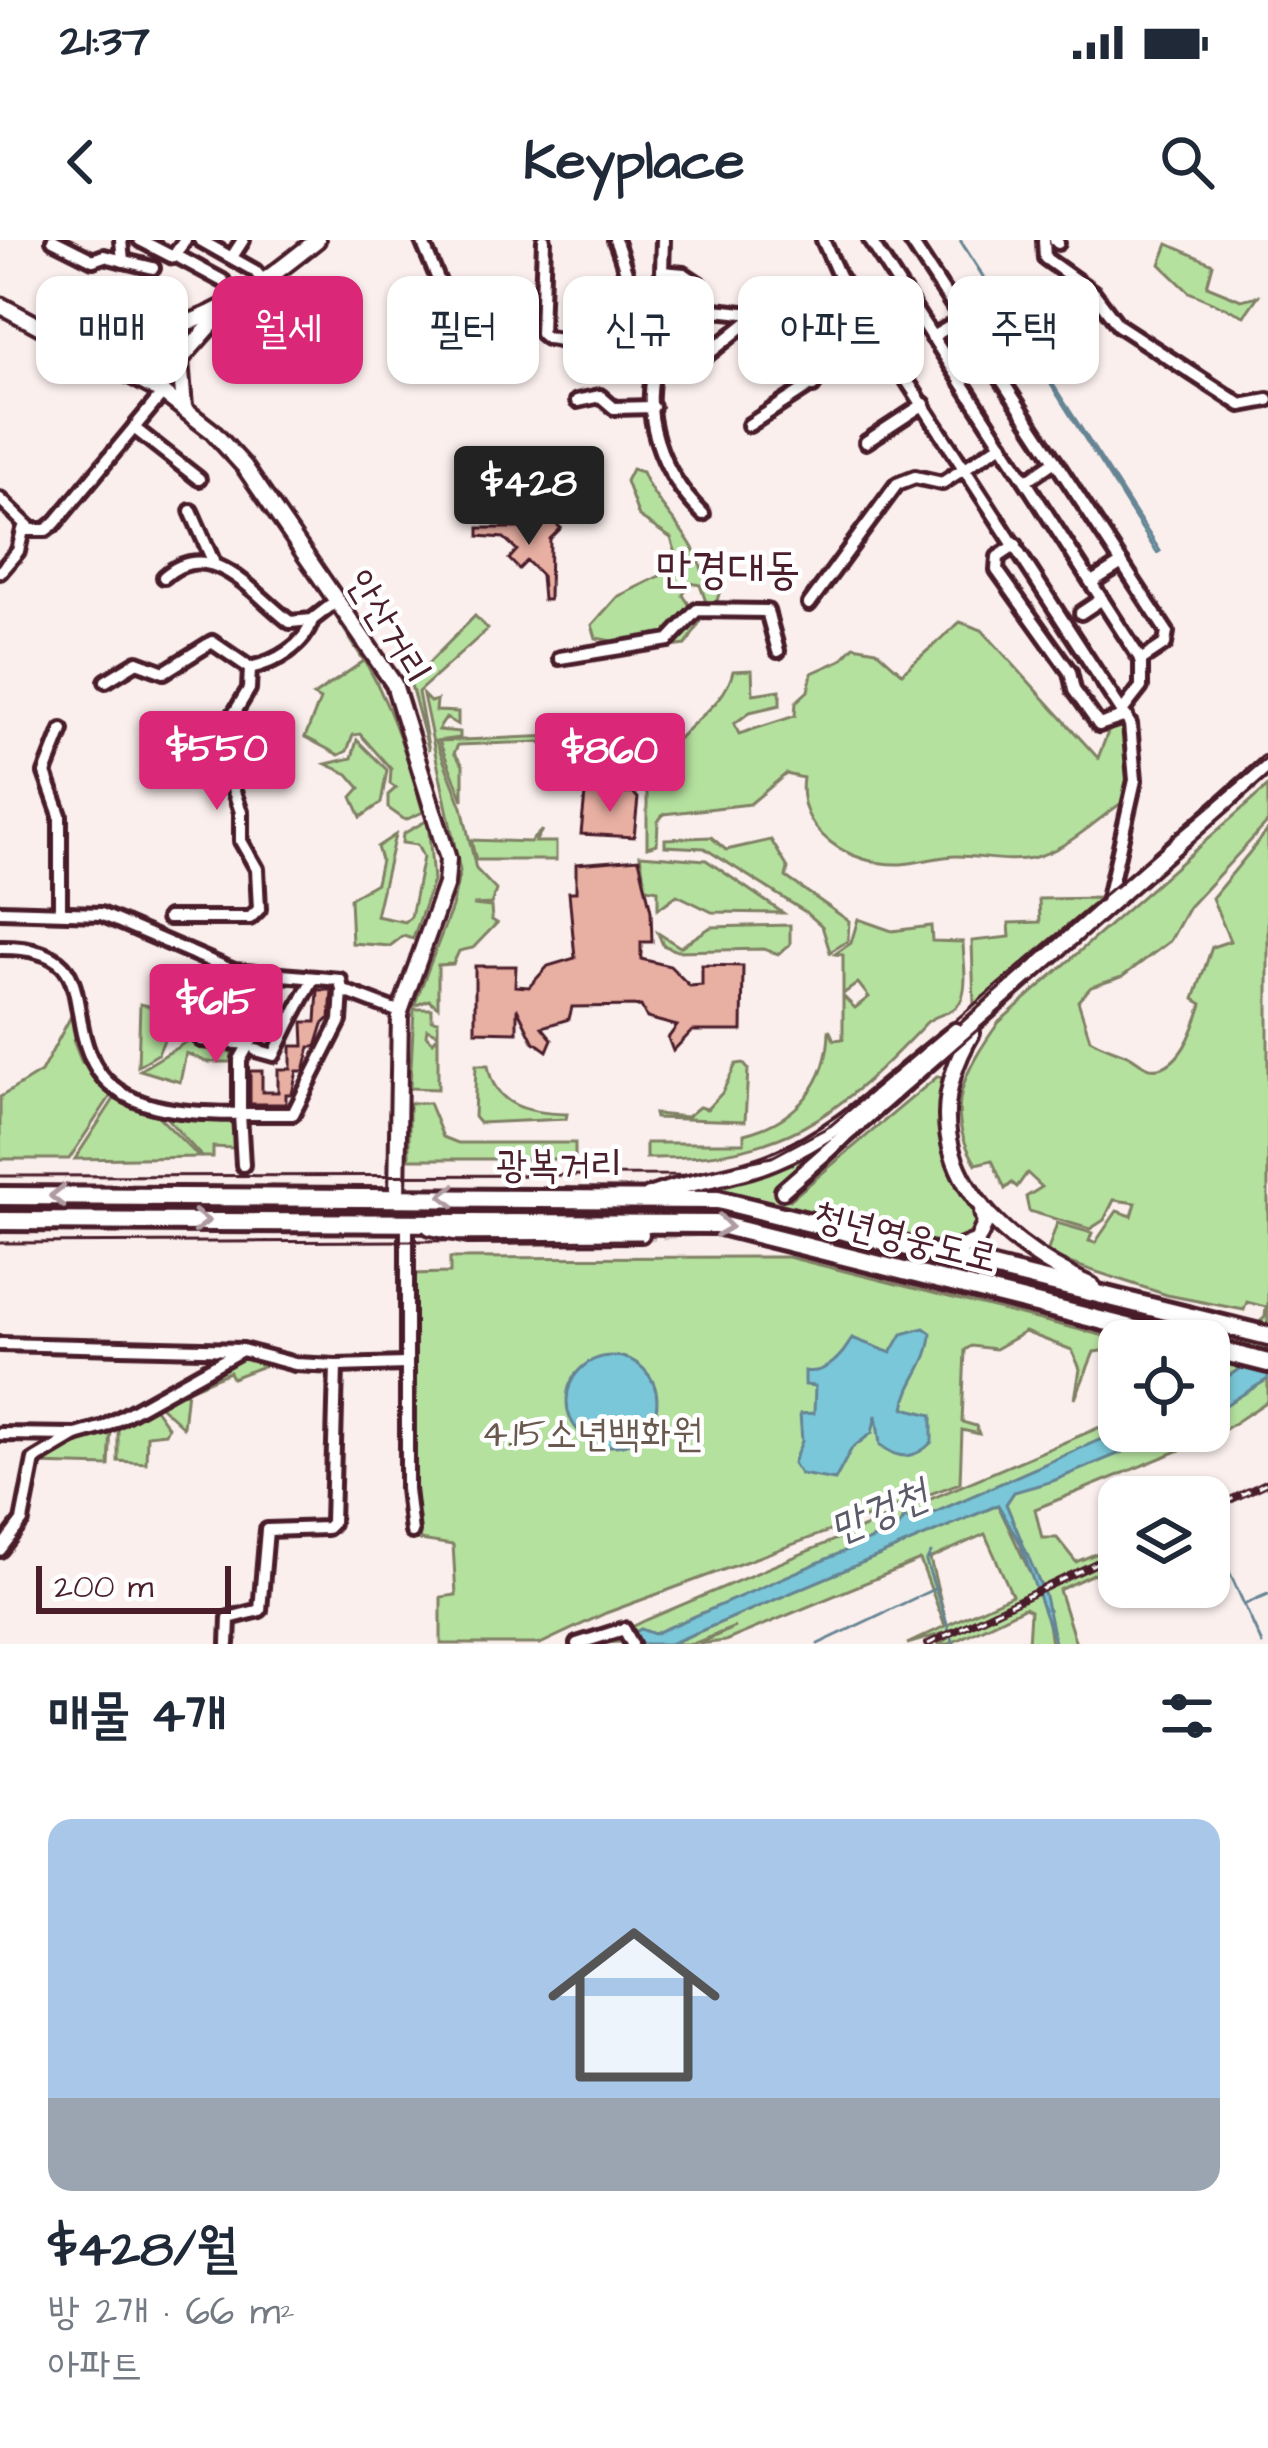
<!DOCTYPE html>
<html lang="ko">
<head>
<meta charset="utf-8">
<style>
  :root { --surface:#fff; --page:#f6f6f7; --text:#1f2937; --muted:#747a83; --accent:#db2777 }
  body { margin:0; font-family:"Architects Daughter","Poor Story",sans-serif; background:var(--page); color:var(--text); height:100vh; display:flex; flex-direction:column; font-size:45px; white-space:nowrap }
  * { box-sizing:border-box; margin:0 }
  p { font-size:39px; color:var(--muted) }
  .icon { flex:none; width:66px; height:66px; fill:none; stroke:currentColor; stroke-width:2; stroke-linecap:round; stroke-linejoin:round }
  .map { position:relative; height:1404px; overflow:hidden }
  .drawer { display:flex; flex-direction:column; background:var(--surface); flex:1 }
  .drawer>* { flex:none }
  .hud { position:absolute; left:36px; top:36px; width:1197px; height:108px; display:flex; gap:24px }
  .buttons { position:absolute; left:1098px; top:1080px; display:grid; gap:24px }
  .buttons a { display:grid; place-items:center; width:132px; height:132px; border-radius:24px; background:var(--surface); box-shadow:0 3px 9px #0004; font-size:60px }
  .scale { position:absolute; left:36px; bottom:30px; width:195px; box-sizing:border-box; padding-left:12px; border:6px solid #4a1f2b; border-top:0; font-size:33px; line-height:42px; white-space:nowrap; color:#4a1f2b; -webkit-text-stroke:9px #fff; paint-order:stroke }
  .price { position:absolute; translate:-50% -102px; padding:0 27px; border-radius:12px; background:var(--accent); color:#fff; font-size:39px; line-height:78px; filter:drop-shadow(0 3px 6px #0008) }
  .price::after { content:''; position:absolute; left:50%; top:72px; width:36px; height:27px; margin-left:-18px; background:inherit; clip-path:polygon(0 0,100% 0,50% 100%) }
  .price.on { background:#222; color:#fff }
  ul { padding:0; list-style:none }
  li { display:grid; align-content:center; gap:24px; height:636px; padding:0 48px }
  li span { display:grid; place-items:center; height:372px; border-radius:24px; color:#555 }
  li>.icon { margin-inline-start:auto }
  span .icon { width:216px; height:216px; fill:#fffc; stroke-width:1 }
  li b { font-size:51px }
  h2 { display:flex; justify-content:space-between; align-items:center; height:144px; padding:0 48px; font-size:51px }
  .tag { padding:0 42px; border-radius:24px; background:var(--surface); box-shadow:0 3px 9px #0004; font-size:42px; line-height:108px }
  .tag.on { background:var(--accent); color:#fff }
  .status { display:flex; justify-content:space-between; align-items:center; height:84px; padding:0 60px; background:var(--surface); direction:ltr }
  .status svg { height:33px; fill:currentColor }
  header { display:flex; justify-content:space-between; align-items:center; height:156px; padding:0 48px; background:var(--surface); font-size:54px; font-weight:700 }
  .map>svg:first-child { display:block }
  .green { fill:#b5e19f; stroke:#808065; stroke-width:3; fill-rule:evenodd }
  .water { fill:#79c7d8; stroke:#668493; stroke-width:3 }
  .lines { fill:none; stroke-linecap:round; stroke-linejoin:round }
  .stream { stroke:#668493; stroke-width:3 }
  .building { fill:#e8afa3; stroke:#4a1f2b; stroke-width:3 }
  .major-tunnel { stroke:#d7c5c6; stroke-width:14; stroke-dasharray:14 7; stroke-linecap:butt }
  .minor-casing { stroke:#4a1f2b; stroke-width:20 }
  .major-casing { stroke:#4a1f2b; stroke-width:22 }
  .highway-casing { stroke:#4a1f2b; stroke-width:26 }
  .minor { stroke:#fff; stroke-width:10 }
  .major { stroke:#fff; stroke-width:14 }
  .highway { stroke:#fff; stroke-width:16 }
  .tram { stroke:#4a1f2b; stroke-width:3 }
  .rail-casing { stroke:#4a1f2b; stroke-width:8 }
  .rail { stroke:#fff; stroke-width:3; stroke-dasharray:9; stroke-linecap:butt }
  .oneway { stroke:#ae9aa0 }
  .labels { text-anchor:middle; stroke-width:9; stroke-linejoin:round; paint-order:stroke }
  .street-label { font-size:39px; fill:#4a1f2b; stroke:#fff }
  .park-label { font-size:39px; fill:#6a594e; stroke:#fff }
  .water-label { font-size:42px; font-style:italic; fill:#5a5a68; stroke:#fff }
  .quarter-label { font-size:45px; fill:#4a1f2b; stroke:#fff }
</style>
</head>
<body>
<div class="status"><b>21:37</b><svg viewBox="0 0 49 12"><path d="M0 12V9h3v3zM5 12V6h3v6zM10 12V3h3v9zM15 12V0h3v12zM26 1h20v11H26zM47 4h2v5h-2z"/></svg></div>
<header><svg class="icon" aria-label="back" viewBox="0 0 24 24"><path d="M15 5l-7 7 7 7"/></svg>Keyplace<svg class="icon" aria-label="search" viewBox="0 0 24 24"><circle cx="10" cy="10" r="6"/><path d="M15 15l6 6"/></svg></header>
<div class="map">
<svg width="1268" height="1404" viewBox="0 0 1268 1404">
  <rect width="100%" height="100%" fill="#faefed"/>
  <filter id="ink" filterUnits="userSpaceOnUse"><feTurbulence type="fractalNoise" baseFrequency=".00833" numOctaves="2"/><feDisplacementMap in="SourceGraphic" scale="24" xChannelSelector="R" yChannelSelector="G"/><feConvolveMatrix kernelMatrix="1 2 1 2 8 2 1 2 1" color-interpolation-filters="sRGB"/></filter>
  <g filter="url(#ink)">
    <g class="green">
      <polygon points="1168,4 1213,24 1207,46 1241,60 1258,56 1244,76 1189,52 1160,24"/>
      <polygon points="192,89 173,122 171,147 96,104"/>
      <path d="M632,229L642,232C657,270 693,292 703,333L713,335L721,347L716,364L707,365L700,345L690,343L683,355L694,372L722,373L701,380L686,405L655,409L596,398L592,385L617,357L680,326L671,298L639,277L626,241Z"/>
      <path d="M333,372C380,434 404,501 423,572L405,580L388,568V555L396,548L390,544L391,529L360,494L353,495L347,511L339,515L305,497L320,460L313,456L364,421Z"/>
      <polygon points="475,376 488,389 418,452 429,511 410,442"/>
      <path d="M960,382L982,390L1098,518L1108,492L1121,483C1132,507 1131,534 1126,560C1095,580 1069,609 1032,618C1009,623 981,616 957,616C938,616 920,623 901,624C851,626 795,592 803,538L786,534L750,564L664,574L658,581L657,604L647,607V554L637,543L647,544L648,529H657C679,484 724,471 733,431L752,430L753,454L780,450V465L750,472L734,484L739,494L795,476L796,462L808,451L812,433L841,420L854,406L876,410L902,433Z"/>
      <polygon points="423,455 430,462 437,460 436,471 458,472 458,485 446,478 438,490 460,492 460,498 436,501 462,567 476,629 496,650 491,664 473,665 491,667 492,680 497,683 473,708 459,711 453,724 438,725 438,767 429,760 414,766 452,667 460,631"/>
      <polygon points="555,496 556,546 547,539 549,512 540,502 458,505 454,513 463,525 463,560 439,501"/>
      <polygon points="357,500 387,530 381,563 361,577 352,557 360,548 348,534 326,524 352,518"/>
      <path d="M1268,546V582L1189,667L1170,701L1122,737L1091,747L1078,761L1090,799C1102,806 1112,809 1125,814C1134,817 1141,826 1150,828C1180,833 1195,786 1202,764L1194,759L1212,707L1230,701L1212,658L1268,590V1110L1209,1149V1122L1212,1126L1265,1077L1266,1067L1247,1062L1244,1070L1167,1055L1051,1017L1047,1013L1057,983L1092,993L1089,1001L1095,1003L1117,971L1132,976L1136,963L1114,960L1104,980L1090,989L1029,971L1026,957L1042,947L1027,933L1017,947L1012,943L1005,949L992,920L976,924C941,868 966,829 999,782Z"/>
      <polygon points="428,580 433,641 413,699 403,696 390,706 352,703 350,658 376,643 381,620 377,607 395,595 376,676 405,682 411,677 423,617 417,605 402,603 403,594"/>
      <polygon points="542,590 535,602 556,602 556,620 476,620 471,600 530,602"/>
      <polygon points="711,597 726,610 771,600 788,628 786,637 849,681 848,701 830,712 822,686 807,673 704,608 665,606 665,599"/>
      <polygon points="640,615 706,620 783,673 712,672 677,655 658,669 658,650 646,648"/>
      <polygon points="1100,658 974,765 972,701 1010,697 1009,683 1040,682 1039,659"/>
      <path d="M858,679L892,691L931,686L932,701L963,702C963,718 968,742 962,758C955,776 937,772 926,783C836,878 783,920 646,918V903H744V894C798,881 829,841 829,789L834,800L843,799V756L855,768L869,757L858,743L843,754V715L835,714L851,703Z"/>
      <polygon points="790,685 790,704 779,714 763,709 677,711 663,705 658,693 680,707 711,687"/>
      <polygon points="140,764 162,769 168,781 193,777 193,792 167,793 158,814 138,826"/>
      <polygon points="77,765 80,796 73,800 82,823 90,822 100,843 114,851 69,919 0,919 0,857 41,832"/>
      <polygon points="414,769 432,769 432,780 438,781 438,794 427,789 426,795 433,802 438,796 438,849 410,848"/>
      <polygon points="193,798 209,809 232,811 231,822 207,822 186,813 180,842 140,830"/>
      <polygon points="743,823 748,829 745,881 655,878 654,874 687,877 699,867 707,869 722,853 736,824"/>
      <path d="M476,825H488C494,868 531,873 567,874L566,879L479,883L474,877Z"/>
      <polygon points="938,836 944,840 951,925 982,982 979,994 955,1006 706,948 770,931 834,898 781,950 790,960"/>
      <polygon points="114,859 157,875 199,917 75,919"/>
      <polygon points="409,863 429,863 443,897 458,903 575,903 575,919 409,919"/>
      <polygon points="160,871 234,879 234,908 213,907 213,917 202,917"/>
      <polygon points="592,966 592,970 0,967"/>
      <polygon points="627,966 758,979 1223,1095 757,982"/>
      <polygon points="788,1017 1125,1101 1119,1101 1119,1109 1094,1112 1075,1159 1080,1129 1072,1110 1025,1092 995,1109 971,1106 965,1110 962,1182 976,1186 979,1194 962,1190 960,1243 606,1373 540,1404 441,1404 441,1357 456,1355 453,1305 420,1300 410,1236 410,1034 450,1033 450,1018"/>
      <polygon points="243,1115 269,1124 232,1138 229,1132 187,1150 183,1187 159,1165"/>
      <path d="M1268,1139V1161L1215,1196L1035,1269L1042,1298H1057L1076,1322L1119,1304V1309L1040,1348L1006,1264L1014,1252C1078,1233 1142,1191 1209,1191V1175Z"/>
      <polygon points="153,1166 168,1187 165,1193 147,1195 146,1223 118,1221 118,1187"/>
      <polygon points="1119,1179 1120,1191 913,1282 903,1279 899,1288 654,1394 640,1390 636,1401 587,1404 632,1393 630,1388 646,1380"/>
      <polygon points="111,1187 109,1226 36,1224 44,1216"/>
      <path d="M998,1265L1045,1364L1051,1404H1028L1030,1371L1024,1368L949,1404H937L947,1399L944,1393L907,1404L945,1386L920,1320L725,1401L699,1404L735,1387L693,1404H670ZM985,1294L1012,1355L947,1385L930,1319Z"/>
      <polygon points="1119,1316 1119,1322 1059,1350 1076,1404 1055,1404 1043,1351"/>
    </g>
    <g class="water">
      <polygon points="960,0 1160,311 1157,313"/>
      <path d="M924,1088L931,1093C930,1124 908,1140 904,1168L932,1175V1202C914,1220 899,1220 880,1205L876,1175L872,1193L852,1208L835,1240L800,1234L793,1223L802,1201L800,1174L814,1173L815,1146L805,1145V1131C826,1135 843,1115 852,1098L891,1113L902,1094Z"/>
      <polygon points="1268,1110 1268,1139 1209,1175 1209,1149"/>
      <circle cx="612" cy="1161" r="45"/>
      <polygon points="1120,1191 1173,1191 1053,1241 1014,1252 1006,1264 1045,1356 1055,1404 1020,1303 998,1265 670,1404 627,1404 636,1401 633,1393 641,1389 654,1394 898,1288 905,1278 913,1282"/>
    </g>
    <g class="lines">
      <g class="stream">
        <polyline points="1209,1287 1262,1404"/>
        <polyline points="931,1313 926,1322 954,1404"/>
        <polyline points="1245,1364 1268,1354"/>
        <polyline points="818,1404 936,1348"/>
      </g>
    </g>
    <g class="building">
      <polygon points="549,278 561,288 550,299 549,360 543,360 541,335 527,321 519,329 509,319 517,310 504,298 479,296 479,288 539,288"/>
      <polygon points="633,553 638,558 634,597 581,594 585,554"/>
      <polygon points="639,619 651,671 652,702 641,702 641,719 670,726 690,746 702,745 702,725 743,726 742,791 692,791 673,811 668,798 677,786 647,778 641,766 572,767 569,779 542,787 552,799 547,811 533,801 517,768 517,792 475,791 475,726 516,726 515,746 529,747 548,726 575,718 569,652 576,652 576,624"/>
      <polygon points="318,750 332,750 330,778 323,784 316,807 310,807 304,831 297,831 292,854 286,854 286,864 250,864 250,831 262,831 262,852 278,852 278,829 291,829 291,806 304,806 303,782 316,782"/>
    </g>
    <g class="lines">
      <g class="major-tunnel">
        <polyline points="718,985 760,968 783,951"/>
        <polyline points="641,994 696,990"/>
      </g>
      <g class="minor-casing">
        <g id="minor">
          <polyline points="53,0 93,20 104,16 153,28"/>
          <polyline points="121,0 123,21"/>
          <polyline points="140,0 173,17 185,0"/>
          <polyline points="200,0 255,31 265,43"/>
          <path d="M544,0L541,93L547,98C575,100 576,115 599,120C633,127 671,114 707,115L758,74L813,146"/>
          <path d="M615,0C626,24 628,57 651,74L705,69L753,74"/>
          <polyline points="663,0 662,32 684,34 699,44 699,71"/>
          <polyline points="823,0 839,36 1130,484 1135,540 1107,663"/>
          <polyline points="870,0 1141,420 1141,447 1123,470"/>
          <polyline points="910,0 1167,392 1165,404 1141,420"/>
          <polyline points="1044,0 1045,18 1094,53 1118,85 1241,165 1268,160"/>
          <polyline points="1055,0 1058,3"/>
          <polyline points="422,1 442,49"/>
          <polyline points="175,15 223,41"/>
          <polyline points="232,17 243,0"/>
          <polyline points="932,97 963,79"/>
          <path d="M659,116C637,172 662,234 703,274"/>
          <polyline points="827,137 791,82 844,44"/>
          <polyline points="577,161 600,156 614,168 653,167"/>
          <polyline points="749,185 917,76"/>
          <polyline points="134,188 199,239"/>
          <polyline points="866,202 924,164"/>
          <polyline points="1026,241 1055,221"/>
          <polyline points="0,259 28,286"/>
          <polyline points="191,271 213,321"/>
          <polyline points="1016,305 998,317 997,330 1070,432 1074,450 1099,485 1126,476"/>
          <polyline points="0,332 18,311 23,290 46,290 55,283 163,153"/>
          <path d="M164,337C211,295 253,354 290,382L312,380L338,360"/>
          <polyline points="1092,342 1122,323"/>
          <polyline points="809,364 897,244 915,237 942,243 1002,204"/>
          <polyline points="1081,373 1102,359"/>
          <polyline points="560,418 669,400 697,370 767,371 778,411"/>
          <path d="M106,441L137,422L164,432L212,402L250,428C276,422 305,406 312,380"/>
          <polyline points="0,671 101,674 234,731 340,740 342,750 400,772"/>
          <polyline points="60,671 60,575 45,533 62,490"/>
          <polyline points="168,678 250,678 259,669 257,629 241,601 241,572 229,537 232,477 249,449 250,428"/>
          <path d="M0,708C100,707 64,768 94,824C120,874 192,873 240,874L243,925"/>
          <polyline points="246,734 197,776 201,800 249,804 267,781 291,780 313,739"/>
          <polyline points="249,804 240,820 240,874 293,874 340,781 342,750"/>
          <polyline points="256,810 274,815 291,780"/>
          <polyline points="407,981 407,1249 412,1292"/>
          <polyline points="0,1104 242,1110"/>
          <polyline points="0,1194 76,1195 104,1187 242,1110 295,1124 336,1126"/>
          <polyline points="0,1310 22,1281 34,1220 76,1195"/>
          <polyline points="228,1404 229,1378 260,1370 267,1290 327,1288 332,1283 336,1126 406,1124"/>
          <polyline points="577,1404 624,1389 632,1404"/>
        </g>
      </g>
      <g class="major-casing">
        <g id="major">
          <polyline points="0,65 163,153 212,191 244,226 394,444 448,619 446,644 400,772 397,956"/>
          <path d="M50,86C173,112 227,72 317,0"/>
          <polyline points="184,167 180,120 219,76"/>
          <path d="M972,793C903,909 988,1000 1092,1046"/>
          <polyline points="783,951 1268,524"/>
          <path d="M649,956C689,940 734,938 774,921C845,892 895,836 955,791"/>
          <polyline points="430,987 468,995 641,994"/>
          <polyline points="948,1013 977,1001 985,984 982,972"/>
        </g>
      </g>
      <g class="highway-casing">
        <g id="highway">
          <polyline points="0,956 718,960 1268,1096"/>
          <polyline points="0,981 716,984 1184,1101"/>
          <polyline points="1209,1108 1268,1123"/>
        </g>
      </g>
      <use href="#minor" class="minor"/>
      <use href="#major" class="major"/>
      <use href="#highway" class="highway"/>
      <g class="tram">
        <polyline points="0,936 685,935 772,917 830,886 1268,517"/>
        <polyline points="788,956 1032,742"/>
        <polyline points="0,1003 641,1000"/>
      </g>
      <g class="rail-casing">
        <g id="rail">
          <polyline points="1209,1270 1268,1242"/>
          <polyline points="928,1404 1119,1312"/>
        </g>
      </g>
      <use href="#rail" class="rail"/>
    </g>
    <defs><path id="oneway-chevron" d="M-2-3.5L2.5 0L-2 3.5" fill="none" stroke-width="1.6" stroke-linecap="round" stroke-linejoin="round" transform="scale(3)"/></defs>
    <g class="oneway">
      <use href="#oneway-chevron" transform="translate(58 956) rotate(180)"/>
      <use href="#oneway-chevron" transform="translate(448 956) rotate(180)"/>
      <use href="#oneway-chevron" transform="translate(201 981)"/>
      <use href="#oneway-chevron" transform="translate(724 986) rotate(8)"/>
    </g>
  </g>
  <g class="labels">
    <g class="street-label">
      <text transform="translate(390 386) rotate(59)" y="14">안산거리</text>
      <text x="559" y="937">광복거리</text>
      <text transform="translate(906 995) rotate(14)" y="14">청년영웅도로</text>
    </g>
    <g class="park-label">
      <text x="592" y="1206">4.15소년백화원</text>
    </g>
    <g class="water-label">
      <text transform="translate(878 1270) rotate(-23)" y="15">만겅천</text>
    </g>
    <g class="quarter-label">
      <text x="728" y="343">만경대동</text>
    </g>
  </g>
</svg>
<div class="buttons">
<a><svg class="icon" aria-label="locate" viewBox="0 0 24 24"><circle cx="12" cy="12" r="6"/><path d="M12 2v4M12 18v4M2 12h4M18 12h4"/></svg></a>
<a><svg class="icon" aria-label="layers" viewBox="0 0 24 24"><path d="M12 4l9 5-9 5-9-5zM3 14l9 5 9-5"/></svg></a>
</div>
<div class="scale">200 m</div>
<b class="price on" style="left:529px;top:308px">$428</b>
<b class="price" style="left:217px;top:573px">$550</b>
<b class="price" style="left:610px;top:575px">$860</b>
<b class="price" style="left:216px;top:826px">$615</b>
<div class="hud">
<a class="tag">매매</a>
<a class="tag on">월세</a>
<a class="tag">필터</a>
<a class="tag">신규</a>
<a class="tag">아파트</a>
<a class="tag">주택</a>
</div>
</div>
<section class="drawer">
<h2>매물 4개<svg class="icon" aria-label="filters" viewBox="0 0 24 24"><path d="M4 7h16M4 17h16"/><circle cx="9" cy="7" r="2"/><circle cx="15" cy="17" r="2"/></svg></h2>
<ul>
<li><span style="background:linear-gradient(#a9c7e8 75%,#9aa5b1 0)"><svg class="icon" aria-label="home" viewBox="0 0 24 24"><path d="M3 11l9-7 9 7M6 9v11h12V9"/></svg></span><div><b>$428/월</b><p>방 2개 · 66 m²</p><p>아파트</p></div></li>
</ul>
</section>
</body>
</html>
